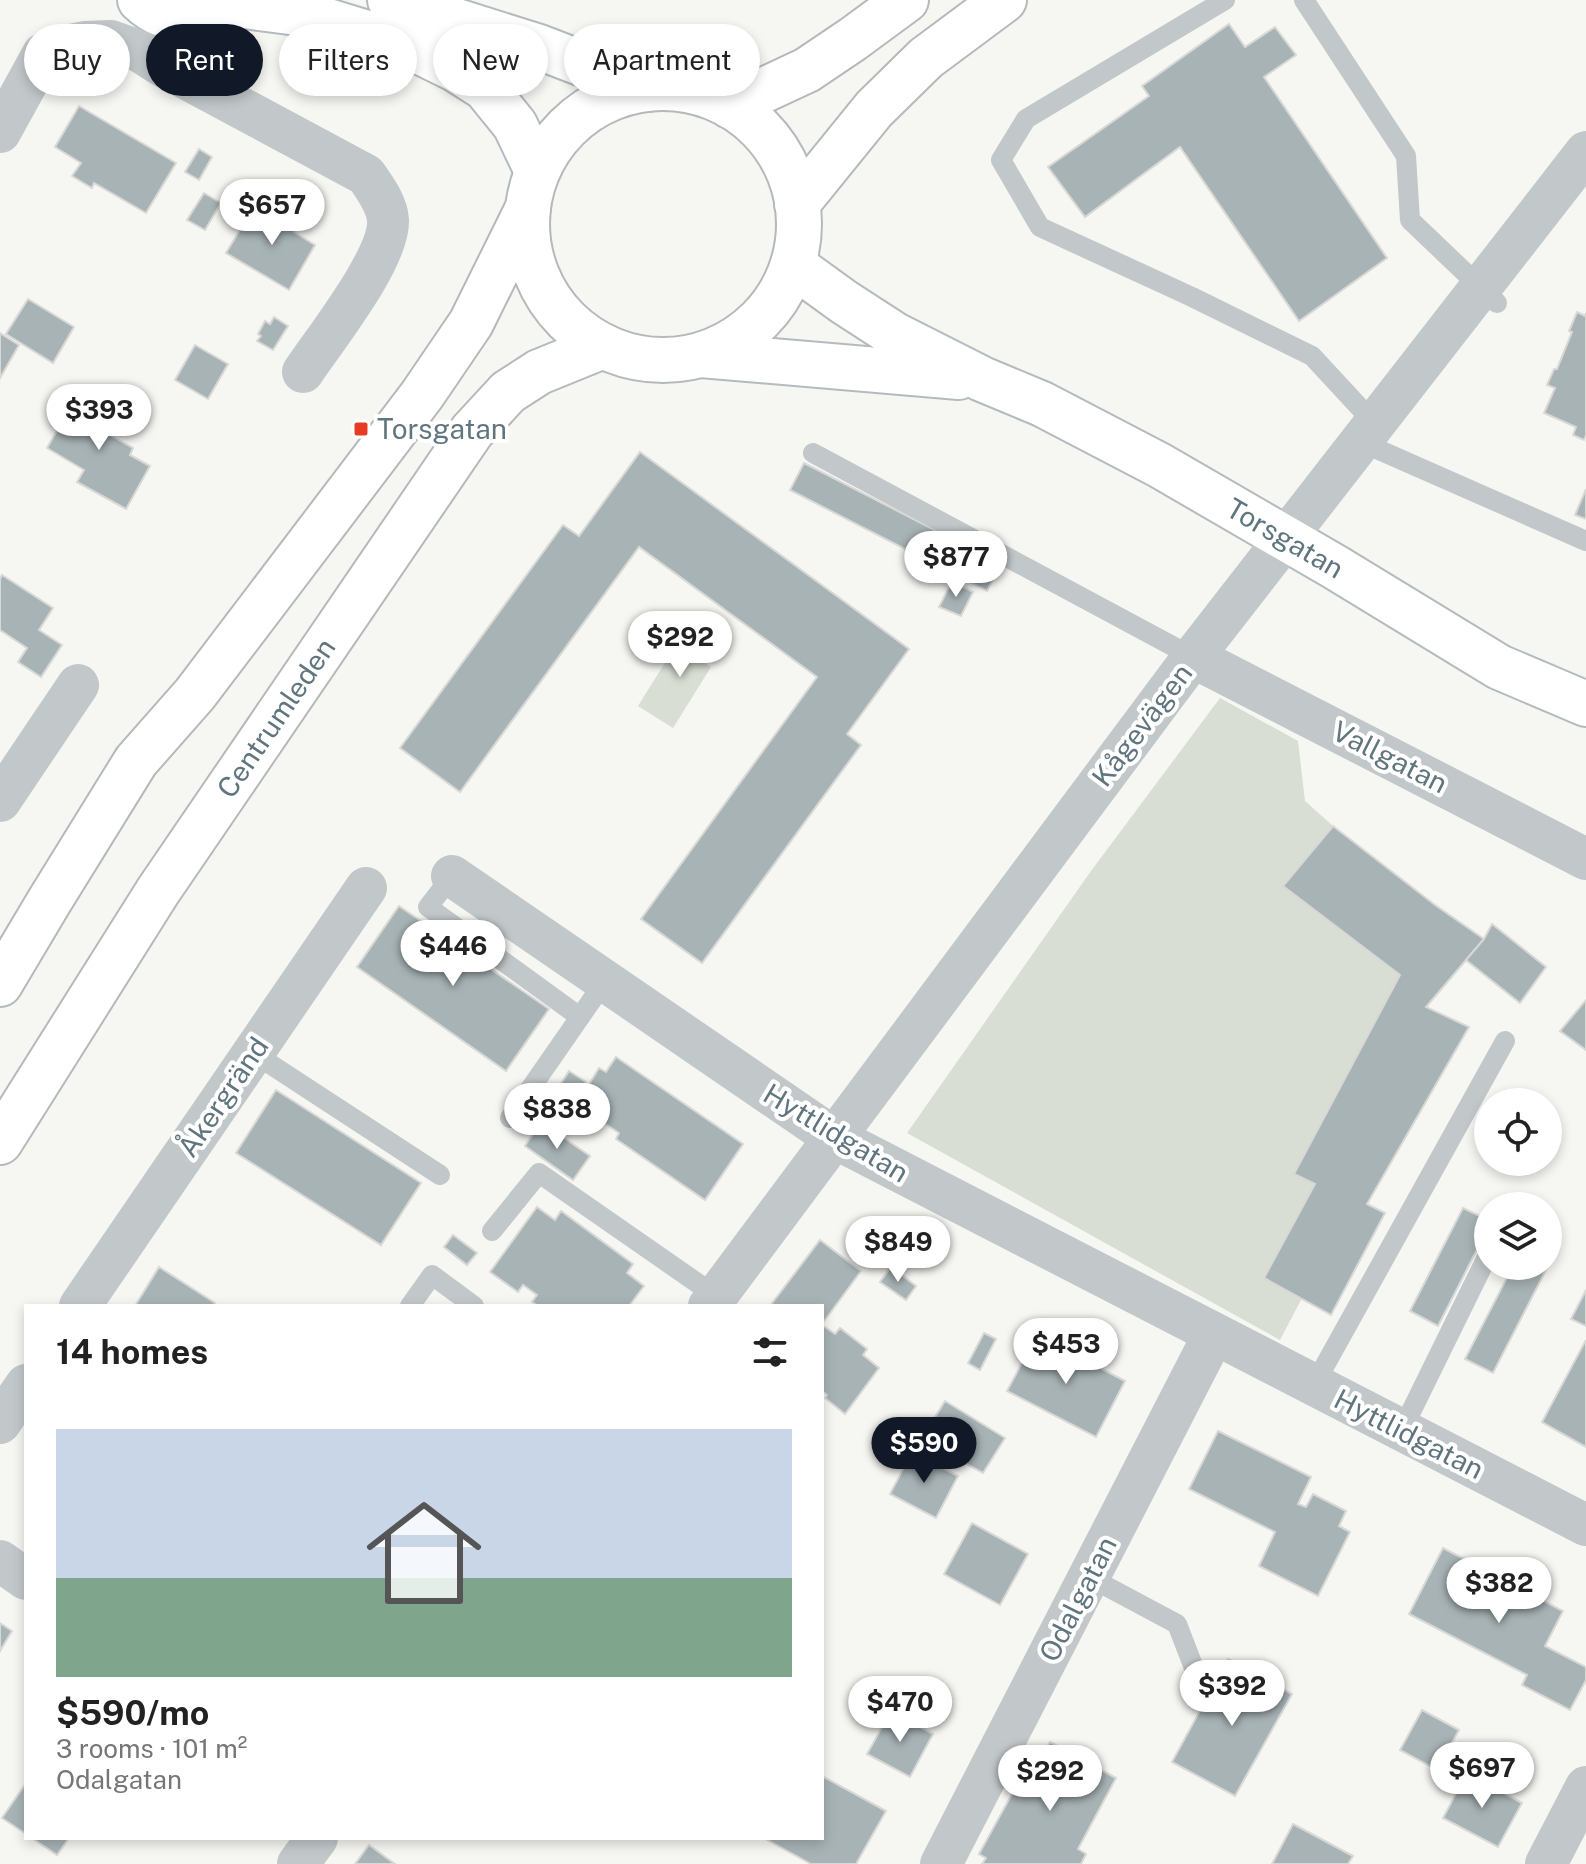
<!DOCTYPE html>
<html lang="en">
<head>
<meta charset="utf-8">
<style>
  :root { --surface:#fff; --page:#f6f6f6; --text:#222; --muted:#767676; --line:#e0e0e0; --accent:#111827 }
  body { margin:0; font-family:"Public Sans",sans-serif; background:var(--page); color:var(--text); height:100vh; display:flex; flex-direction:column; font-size:30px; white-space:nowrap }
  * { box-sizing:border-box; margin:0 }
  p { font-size:26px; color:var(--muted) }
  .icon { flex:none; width:44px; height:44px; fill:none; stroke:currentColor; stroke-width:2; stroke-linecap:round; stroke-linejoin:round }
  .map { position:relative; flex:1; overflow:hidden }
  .details { position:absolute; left:24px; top:1304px; width:800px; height:536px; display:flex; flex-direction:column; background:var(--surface); border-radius:0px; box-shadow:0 4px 12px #0003 }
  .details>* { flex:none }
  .guide { position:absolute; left:24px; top:24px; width:800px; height:72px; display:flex; gap:16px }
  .fabs { position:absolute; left:1474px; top:1088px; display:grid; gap:16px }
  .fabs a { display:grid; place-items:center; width:88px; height:88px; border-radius:50%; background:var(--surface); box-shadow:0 4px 12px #0003; font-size:40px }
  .price { position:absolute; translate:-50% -68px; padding:0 18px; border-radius:28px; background:#fff; color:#222; font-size:26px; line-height:52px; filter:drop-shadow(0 2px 4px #0008) }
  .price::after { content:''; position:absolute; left:50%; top:48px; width:24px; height:18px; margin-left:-12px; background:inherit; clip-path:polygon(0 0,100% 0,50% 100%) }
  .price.active { background:var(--accent); color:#fff }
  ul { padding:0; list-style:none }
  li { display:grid; align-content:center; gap:16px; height:424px; padding:0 32px }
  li+li { border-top:2px solid var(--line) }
  li span { display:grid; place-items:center; height:248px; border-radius:0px; color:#555 }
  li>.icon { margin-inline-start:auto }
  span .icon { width:144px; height:144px; fill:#fffc; stroke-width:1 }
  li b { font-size:34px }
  h2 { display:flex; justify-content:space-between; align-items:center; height:96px; padding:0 32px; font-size:34px }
  .pill { padding:0 28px; border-radius:36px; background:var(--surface); box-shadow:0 4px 12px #0003; font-size:28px; line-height:72px }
  .pill.active { background:var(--accent); color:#fff }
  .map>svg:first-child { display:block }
  .green { fill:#d8ded4 }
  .building { fill:#a8b3b6; stroke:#d8d8d6; stroke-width:2 }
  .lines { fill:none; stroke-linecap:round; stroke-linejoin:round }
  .secondary-casing { stroke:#b4bbbe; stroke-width:48 }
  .highway-casing { stroke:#b5b9bc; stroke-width:48 }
  .lane { stroke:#c2c7c9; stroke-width:20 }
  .street { stroke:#c2c7c9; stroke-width:42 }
  .secondary { stroke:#fff; stroke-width:44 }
  .highway { stroke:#fff; stroke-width:44 }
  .poi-dot { fill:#e63c23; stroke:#fff; stroke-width:3 }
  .labels { text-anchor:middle; stroke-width:8; stroke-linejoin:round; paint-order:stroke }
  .poi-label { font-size:28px; fill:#61757f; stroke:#fff; text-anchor:start }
  .street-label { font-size:28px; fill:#61757f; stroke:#fff }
</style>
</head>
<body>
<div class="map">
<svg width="1586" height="1864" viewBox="0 0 1586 1864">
  <rect width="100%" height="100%" fill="#f6f6f3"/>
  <g class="green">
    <polygon points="676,645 711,667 673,728 638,706"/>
    <polygon points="1220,698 1298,741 1305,801 1333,826 1284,886 1400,975 1294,1173 1315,1184 1302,1298 1280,1340 907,1133 1091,871"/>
  </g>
  <g class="building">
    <polygon points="1229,24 1245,47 1275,27 1296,55 1264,77 1387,258 1299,321 1180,147 1085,217 1048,167 1149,96 1142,86"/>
    <polygon points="79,106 176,163 146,213 94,183 92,188 72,176 81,163 55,147"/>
    <polygon points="199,149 212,157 199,180 185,172"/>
    <polygon points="204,193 221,203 205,230 187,220"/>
    <polygon points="253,208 273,220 280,208 301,221 294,232 315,245 289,290 226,253"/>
    <polygon points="28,299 74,327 53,363 6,334"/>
    <polygon points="1577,312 1585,316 1586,313 1586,435 1584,440 1573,435 1576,427 1544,413 1555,388 1547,385 1554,369 1557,369 1572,332 1569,331"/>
    <polygon points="274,317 288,326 273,350 257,341 261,336 258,334 265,321 270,324"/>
    <polygon points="0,333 19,345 0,378"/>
    <polygon points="195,345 228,364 208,399 175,380"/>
    <polygon points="78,394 119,418 110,435 133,448 130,455 150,466 126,509 77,482 84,470 47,448"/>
    <polygon points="640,452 909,649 847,734 861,745 702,963 641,919 817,677 639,547 460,792 400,748 563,525 579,536"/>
    <polygon points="804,463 1001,564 987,591 790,490"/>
    <polygon points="1586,489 1586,519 1575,515"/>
    <polygon points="2,575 53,608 39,630 62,645 41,677 18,662 27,648 0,630 0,579"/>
    <polygon points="952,581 973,592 961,616 939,607"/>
    <polygon points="1333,826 1435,905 1484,939 1426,1007 1469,1027 1367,1204 1385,1213 1331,1315 1264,1278 1315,1184 1294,1174 1400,975 1283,886"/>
    <polygon points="399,906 549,1009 506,1071 357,967"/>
    <polygon points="1492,924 1546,967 1520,1003 1466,960 1484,939"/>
    <polygon points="1586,1000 1586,1050 1560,1031"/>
    <polygon points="616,1057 743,1144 705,1200 616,1139 619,1133 582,1108 591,1095 585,1091 599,1068 606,1072"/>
    <polygon points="569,1071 586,1082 574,1101 557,1090"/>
    <polygon points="276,1090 421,1183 381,1245 236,1153"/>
    <polygon points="541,1122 590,1156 573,1180 525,1146"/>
    <polygon points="537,1207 555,1220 561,1211 633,1264 627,1273 644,1286 629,1306 538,1306 532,1302 537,1295 523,1285 518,1292 490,1272"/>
    <polygon points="1463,1208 1488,1220 1488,1228 1438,1326 1410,1311"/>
    <polygon points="453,1235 477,1253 467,1265 444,1247"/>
    <polygon points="820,1240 861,1271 822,1324 822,1306 770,1306"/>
    <polygon points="1513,1266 1548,1266 1493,1373 1465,1359"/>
    <polygon points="159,1267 215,1303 213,1306 135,1306"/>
    <polygon points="891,1267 916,1286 906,1300 880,1282"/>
    <polygon points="1586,1290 1586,1326 1571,1319"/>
    <polygon points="822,1325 835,1334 840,1328 867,1349 863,1355 879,1368 845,1414 825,1398 827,1395 822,1391"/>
    <polygon points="984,1333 996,1339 980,1370 968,1363"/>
    <polygon points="1037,1335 1125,1381 1096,1437 1007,1391"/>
    <polygon points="1586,1340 1586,1447 1542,1422"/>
    <polygon points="945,1401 1005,1438 983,1473 921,1440"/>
    <polygon points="1218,1431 1311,1477 1298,1504 1306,1507 1313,1494 1346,1511 1339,1526 1350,1532 1318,1596 1259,1566 1275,1532 1189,1489"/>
    <polygon points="912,1452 958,1476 936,1518 890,1494"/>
    <polygon points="972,1523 1028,1554 1000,1605 944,1574"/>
    <polygon points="1443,1548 1563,1611 1545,1646 1586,1667 1586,1680 1570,1710 1522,1685 1527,1675 1409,1614"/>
    <polygon points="0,1623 12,1631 0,1651"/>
    <polygon points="1228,1659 1292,1694 1235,1796 1172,1762"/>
    <polygon points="1422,1710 1459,1730 1437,1770 1400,1750"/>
    <polygon points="891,1711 933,1734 910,1777 867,1754"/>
    <polygon points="1050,1742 1116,1778 1078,1849 1086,1854 1081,1864 982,1864 986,1858 979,1854 1013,1792 1020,1796"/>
    <polygon points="1467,1773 1522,1803 1498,1847 1443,1818"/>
    <polygon points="822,1776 886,1811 856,1864 811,1864 764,1838 822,1838"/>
    <polygon points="26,1783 26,1834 2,1818"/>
    <polygon points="1293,1824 1353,1856 1348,1864 1272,1864"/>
    <polygon points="32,1838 69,1838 57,1855"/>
    <polygon points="369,1845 395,1864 355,1864"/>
  </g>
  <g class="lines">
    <g class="secondary-casing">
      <g id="secondary">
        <path d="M140,0C166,25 207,25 234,0"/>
        <polyline points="390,0 539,47 648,89"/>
        <polyline points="230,4 305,14 357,30 402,43 455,69 485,88 515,125 537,171"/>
        <path id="s1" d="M793,265L844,302L895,335L982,379L1042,404L1159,465L1335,567L1499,667L1586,704"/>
        <polyline points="701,355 959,377"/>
      </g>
    </g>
    <g class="highway-casing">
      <g id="highway">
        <circle cx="663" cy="224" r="136"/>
        <polyline points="730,106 807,70 853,39 906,0"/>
        <polyline points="797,204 874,109 926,58 1004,0"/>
        <polyline points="0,984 50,900 136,761 195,694 422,395 471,323 528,208"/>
        <path id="s2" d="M0,1142L158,891L472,431L508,392L539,372L603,346"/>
      </g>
    </g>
    <g class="lane">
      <polyline points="1225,0 1026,119 1001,160 1040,227 1192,297 1312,356 1375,424"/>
      <polyline points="1304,0 1406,156 1410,220 1497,303"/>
      <polyline points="1361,442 1586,541"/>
      <polyline points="813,453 1193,657"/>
      <polyline points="452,876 428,907 580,1017"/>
      <polyline points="253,1053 440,1175"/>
      <polyline points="510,1118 605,981"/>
      <polyline points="492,1231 539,1173 716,1296"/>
      <polyline points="410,1306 432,1275 474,1306"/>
      <polyline points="1314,1385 1505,1041"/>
      <polyline points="1402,1430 1488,1255"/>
      <polyline points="1089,1577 1177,1624 1201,1686"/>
    </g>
    <g class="street">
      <path d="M0,132L43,54L60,47L85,42L111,41L139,51L161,65L366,175C375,188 387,204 388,220C390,258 325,339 303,372"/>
      <polyline points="1193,657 1586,859"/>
      <polyline points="0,801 78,685"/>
      <polyline points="452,876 833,1137 1586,1525"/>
      <polyline points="80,1306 366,888"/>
      <polyline points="709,1306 1193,657 1586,152"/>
      <polyline points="0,1423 26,1385"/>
      <polyline points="0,1561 26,1579"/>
      <polyline points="298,1864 317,1838"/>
      <polyline points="941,1864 1214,1334"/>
      <polyline points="1546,1864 1586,1787"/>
    </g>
    <use href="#secondary" class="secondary"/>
    <use href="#highway" class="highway"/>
  </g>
  <rect class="poi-dot" x="353" y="421" width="16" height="16" rx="4"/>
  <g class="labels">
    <g class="poi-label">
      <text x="377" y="439">Torsgatan</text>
    </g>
    <g class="street-label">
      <text dy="10" stroke="none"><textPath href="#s1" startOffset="564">Torsgatan</textPath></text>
      <text dy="10" stroke="none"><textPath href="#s2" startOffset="506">Centrumleden</textPath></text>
      <text transform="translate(1142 725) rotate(-53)" y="10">Kågevägen</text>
      <text transform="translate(1390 757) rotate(27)" y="10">Vallgatan</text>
      <text transform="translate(223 1097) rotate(-56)" y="10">Åkergränd</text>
      <text transform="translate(836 1133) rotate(31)" y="10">Hyttlidgatan</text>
      <text transform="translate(1409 1434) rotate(27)" y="10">Hyttlidgatan</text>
      <text transform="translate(1078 1599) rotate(-63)" y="10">Odalgatan</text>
    </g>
  </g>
</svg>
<div class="fabs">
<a><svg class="icon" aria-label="locate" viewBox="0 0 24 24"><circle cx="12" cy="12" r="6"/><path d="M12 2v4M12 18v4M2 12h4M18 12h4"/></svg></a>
<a><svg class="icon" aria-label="layers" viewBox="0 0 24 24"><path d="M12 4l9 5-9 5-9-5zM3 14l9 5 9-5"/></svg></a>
</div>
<b class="price" style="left:272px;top:247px">$657</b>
<b class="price" style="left:99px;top:452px">$393</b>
<b class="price" style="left:956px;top:599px">$877</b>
<b class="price" style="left:680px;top:679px">$292</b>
<b class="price" style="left:453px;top:988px">$446</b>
<b class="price" style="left:557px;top:1151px">$838</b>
<b class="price" style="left:898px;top:1284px">$849</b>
<b class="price" style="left:1066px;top:1386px">$453</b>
<b class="price active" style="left:924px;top:1485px">$590</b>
<b class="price" style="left:1499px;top:1625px">$382</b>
<b class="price" style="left:1232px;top:1728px">$392</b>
<b class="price" style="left:900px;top:1744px">$470</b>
<b class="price" style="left:1482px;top:1810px">$697</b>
<b class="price" style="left:1050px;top:1813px">$292</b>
<div class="guide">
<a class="pill">Buy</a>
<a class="pill active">Rent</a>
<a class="pill">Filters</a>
<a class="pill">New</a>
<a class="pill">Apartment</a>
</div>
<section class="details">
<h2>14 homes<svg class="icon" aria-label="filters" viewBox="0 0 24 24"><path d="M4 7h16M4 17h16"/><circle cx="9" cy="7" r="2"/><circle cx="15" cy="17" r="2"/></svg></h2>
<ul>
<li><span style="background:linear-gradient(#c9d6e8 60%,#7fa58c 0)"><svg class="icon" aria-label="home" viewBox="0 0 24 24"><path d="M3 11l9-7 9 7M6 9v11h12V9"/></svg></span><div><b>$590/mo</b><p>3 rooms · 101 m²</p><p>Odalgatan</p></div></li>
</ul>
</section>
</div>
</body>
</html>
